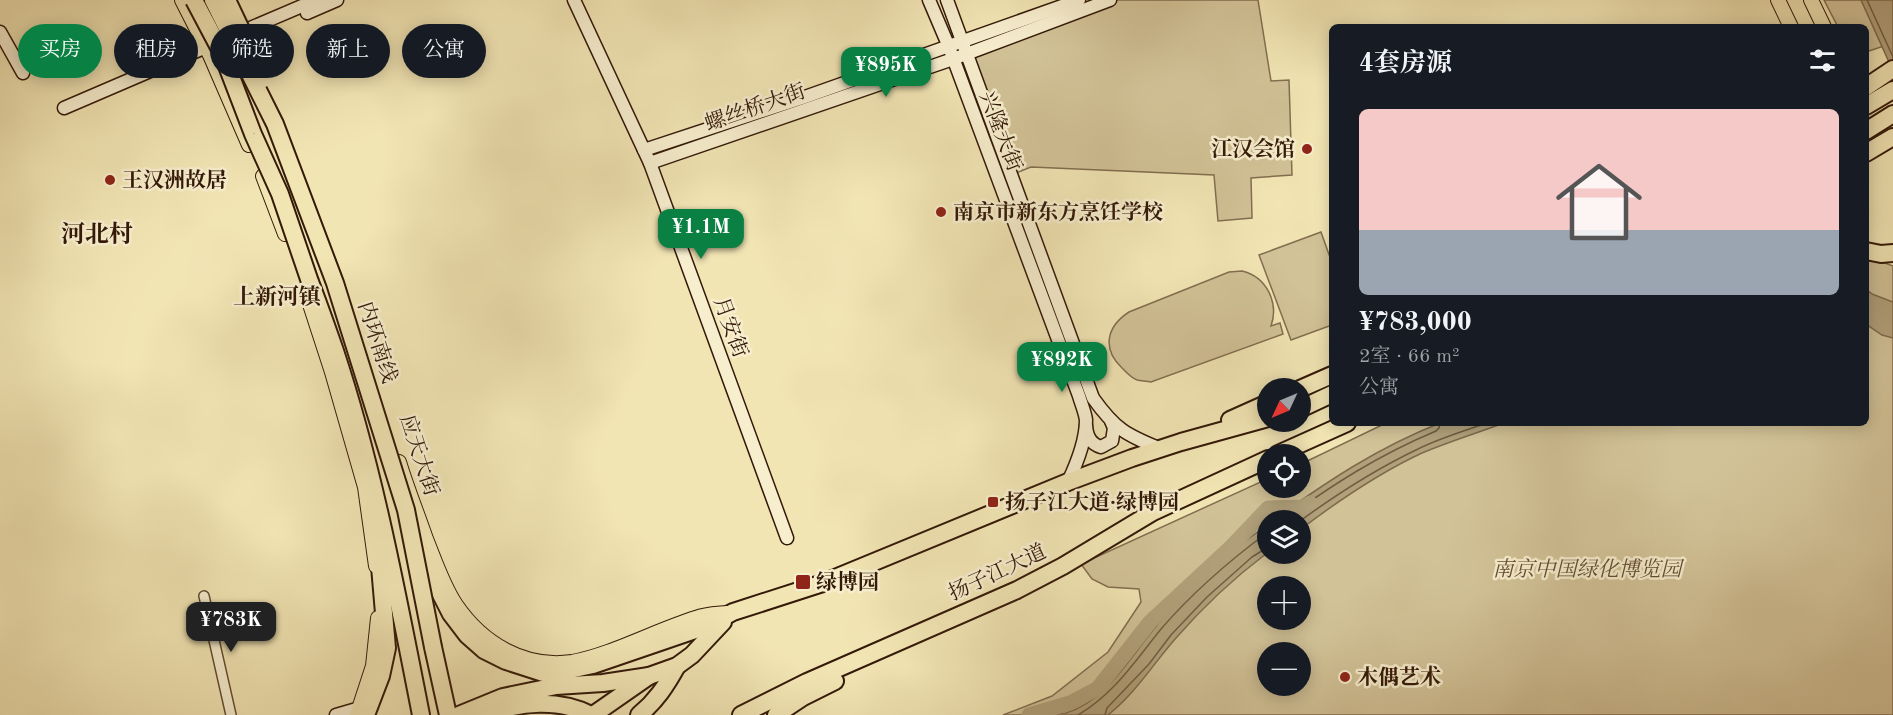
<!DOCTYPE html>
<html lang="zh">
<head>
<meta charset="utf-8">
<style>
  :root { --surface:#171b24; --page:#242831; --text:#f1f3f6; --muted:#9ea1a6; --line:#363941; --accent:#0b8043 }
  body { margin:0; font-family:"Old Standard TT","Noto Serif SC",serif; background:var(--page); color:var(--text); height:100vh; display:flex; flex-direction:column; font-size:22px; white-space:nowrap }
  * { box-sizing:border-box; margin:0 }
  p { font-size:20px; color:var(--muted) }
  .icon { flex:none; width:33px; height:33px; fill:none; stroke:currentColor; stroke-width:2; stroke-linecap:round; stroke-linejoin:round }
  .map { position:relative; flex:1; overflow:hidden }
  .details { position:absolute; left:1329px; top:24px; width:540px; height:402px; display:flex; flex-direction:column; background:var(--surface); border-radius:9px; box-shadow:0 3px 15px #0003 }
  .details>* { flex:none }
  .hud { position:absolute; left:18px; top:24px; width:570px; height:54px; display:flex; gap:12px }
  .needle { width:39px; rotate:226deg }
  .controls { position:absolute; left:1257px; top:378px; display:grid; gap:12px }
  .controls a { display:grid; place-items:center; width:54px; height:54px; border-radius:50%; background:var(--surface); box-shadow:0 3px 15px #0003; font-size:30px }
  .price { position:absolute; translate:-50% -51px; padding:0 14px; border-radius:12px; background:var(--accent); color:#fff; font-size:20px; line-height:39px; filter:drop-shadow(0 2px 3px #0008) }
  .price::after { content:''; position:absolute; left:50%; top:36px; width:18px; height:14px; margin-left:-9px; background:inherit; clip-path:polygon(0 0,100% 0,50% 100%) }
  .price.active { background:#222; color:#fff }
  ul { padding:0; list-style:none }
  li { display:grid; align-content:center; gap:12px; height:318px; padding:0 30px }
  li+li { border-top:2px solid var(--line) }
  li span { display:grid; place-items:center; height:186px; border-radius:9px; color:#555 }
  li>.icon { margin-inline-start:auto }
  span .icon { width:108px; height:108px; fill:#fffc; stroke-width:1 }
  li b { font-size:26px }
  h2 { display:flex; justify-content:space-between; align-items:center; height:72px; padding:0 30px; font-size:26px }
  .chip { padding:0 21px; border-radius:27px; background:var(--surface); box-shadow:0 3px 15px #0003; font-size:21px; line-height:54px }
  .chip.active { background:var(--accent); color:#fff }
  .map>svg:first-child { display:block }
  .green { fill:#d2c297; stroke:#826e50; stroke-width:1.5; fill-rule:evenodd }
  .water { fill:#b1a07a; stroke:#7f6a4c; stroke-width:1.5 }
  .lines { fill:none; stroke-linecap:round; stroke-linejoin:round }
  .shore { stroke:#725c41; stroke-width:1.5 }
  .river { stroke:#b1a07a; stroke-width:15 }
  .street-casing { stroke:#634c33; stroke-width:12 }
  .secondary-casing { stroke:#331908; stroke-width:15 }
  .primary-casing { stroke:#331908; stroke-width:16 }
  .highway-casing { stroke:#331908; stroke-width:20 }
  .street { stroke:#f7eece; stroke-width:9 }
  .secondary { stroke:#f7eece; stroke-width:12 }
  .primary { stroke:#f2e5b4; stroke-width:14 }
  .highway { stroke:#f2e5b4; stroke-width:16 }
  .highway-bridge-casing { stroke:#331908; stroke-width:20; stroke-linecap:butt }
  .highway-bridge { stroke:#f2e5b4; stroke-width:16 }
  .poi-dot { fill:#8f2418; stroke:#f7eece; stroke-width:2 }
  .labels { text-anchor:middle; stroke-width:5; stroke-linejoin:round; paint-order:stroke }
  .street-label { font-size:21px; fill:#331908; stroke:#f7eece }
  .poi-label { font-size:21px; font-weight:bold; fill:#331908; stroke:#f7eece; text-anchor:start }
  .park-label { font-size:21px; font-style:italic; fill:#634c33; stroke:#f7eece }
  .neighbourhood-label { font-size:22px; font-weight:bold; fill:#331908; stroke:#f7eece }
  .quarter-label { font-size:24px; font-weight:bold; fill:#331908; stroke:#f7eece }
</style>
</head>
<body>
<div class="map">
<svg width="1893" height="715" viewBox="0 0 1893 715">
  <rect width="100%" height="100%" fill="#f2e5b4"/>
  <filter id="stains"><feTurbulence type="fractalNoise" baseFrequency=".00333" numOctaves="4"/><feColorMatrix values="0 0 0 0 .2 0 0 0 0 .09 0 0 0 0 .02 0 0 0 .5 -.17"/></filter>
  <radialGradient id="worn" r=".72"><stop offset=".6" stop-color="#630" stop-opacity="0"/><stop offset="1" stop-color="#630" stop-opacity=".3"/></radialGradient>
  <g class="green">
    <polygon points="1110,0 1258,0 1271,81 1289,80 1292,175 1251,178 1252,218 1218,221 1214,175 1031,167 1011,175 967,54"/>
    <polygon points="1824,0 1893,0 1893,43 1866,52 1866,27 1838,27"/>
    <polygon points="1321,232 1332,263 1332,325 1291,340 1259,255"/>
    <path d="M1866,256L1893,266V715H1003L1052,696L1108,652L1141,602L1139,589L1108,587L1092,579L1081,564L1267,479L1268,488H1300L1301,464L1386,423H1866ZM1268,520H1300V554H1268ZM1268,586H1300V620H1268ZM1268,652H1300V686H1268Z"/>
    <path d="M1242,271C1267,277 1279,303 1271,326L1280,323L1283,334L1151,382C1147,381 1141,381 1137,380C1131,378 1126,372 1122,368C1102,349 1106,327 1129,312L1229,272Z"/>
  </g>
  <g class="water">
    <polygon points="1861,0 1893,0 1893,71"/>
    <polygon points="1866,289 1872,294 1893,302 1893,338 1882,335 1866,324"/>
    <path d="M1440,423H1504C1477,433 1448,442 1422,453C1379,473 1338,501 1301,529L1300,520H1273C1328,481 1377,448 1440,423Z"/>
    <path d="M1267,525V553C1234,578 1203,607 1176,638C1153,664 1135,694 1108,715H1025L1066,713C1107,701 1131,655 1158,624C1190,587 1227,554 1267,525Z"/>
  </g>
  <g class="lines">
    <g class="shore">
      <polyline points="1867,0 1893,57"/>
      <path d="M1284,520C1333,484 1379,455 1436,431L1439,428L1440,423"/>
      <path d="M1300,521C1337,494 1376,469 1418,449C1440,438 1464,431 1487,423"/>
      <path d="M1078,715C1114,694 1135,661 1161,629C1192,593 1229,561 1268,532"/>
      <polyline points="1105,715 1107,708 1149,664 1171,635 1207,597 1252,557 1268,547"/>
    </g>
    <polyline class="river" points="1029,715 1070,703 1098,688 1150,622 1232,546 1268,508 1303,507 1310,503"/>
    <g class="street-casing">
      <polyline id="street" points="204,596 231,715"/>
    </g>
    <g class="secondary-casing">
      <g id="secondary">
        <polyline points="574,0 650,163 787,538"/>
        <path d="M929,0L949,47L1079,396C1081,403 1085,412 1086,420C1086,441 1077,463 1068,482"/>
        <path d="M947,0L1093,398C1115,429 1126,435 1161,449"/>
        <polyline points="307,13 337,0"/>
        <polyline points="0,32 23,73"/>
        <polyline points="234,35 316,0"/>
        <polyline points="64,108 213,44"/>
        <polyline points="644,150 802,98 1079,0"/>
        <polyline points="650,163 953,59 1110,0"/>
        <path d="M1086,426C1087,437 1091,444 1101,447L1112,441L1114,428L1111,421"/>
        <polyline points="336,715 360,708"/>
      </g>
    </g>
    <g class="primary-casing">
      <g id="primary">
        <polyline points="182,0 210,55 249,145"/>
        <polyline points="1778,0 1791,27"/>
        <polyline points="1811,0 1824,27"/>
        <polyline points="263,176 285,234"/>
        <polyline points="306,292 332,372 365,487 376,566"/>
        <path d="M399,462C407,488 417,513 426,539C435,561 443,586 456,605C482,643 524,669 572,662C611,655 657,630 696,618C706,614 717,614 727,613"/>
        <polyline points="357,715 373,666 378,618"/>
      </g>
    </g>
    <g class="highway-casing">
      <g id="highway">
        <polyline points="1866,87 1893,69"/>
        <polyline points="1866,106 1893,90"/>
        <polyline points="1866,131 1893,114"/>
        <polyline points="1866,153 1893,137"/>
        <polyline points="1866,251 1881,254 1893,253"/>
        <path d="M310,282C319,305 327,328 335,351C374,469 397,593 421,715"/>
        <polyline points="1300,389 1332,375"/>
        <polyline points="1300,409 1332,394"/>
        <polyline points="1230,420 1268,403"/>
        <polyline points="1278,454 1347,423"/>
        <polyline points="417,539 430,573 451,614 467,635 484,650 506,661 543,673 560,672 593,665 707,626 733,612 823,583 1068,482 1132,458 1181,442 1268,418"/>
        <polyline points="433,647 448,715"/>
        <polyline points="366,715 381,676 387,648 379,555"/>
        <polyline points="459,715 503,697 556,686 603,683 649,676"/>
        <path d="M488,715C519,701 560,699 591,715"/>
        <polyline points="593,715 649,676 677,666 692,655 723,622"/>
        <path d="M639,715C656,701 666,686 677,666"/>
        <polyline points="741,715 807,682 1017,590 1063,566 1153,512 1268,459"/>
        <polyline points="776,715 803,697 835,681"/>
      </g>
    </g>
    <use href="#street" class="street"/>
    <use href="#secondary" class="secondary"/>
    <use href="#primary" class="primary"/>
    <use href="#highway" class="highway"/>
    <g class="highway-bridge-casing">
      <g id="highway-bridge">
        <polyline points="194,0 222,53 253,134 280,194 310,282"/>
        <polyline points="213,0 275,124 335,283 406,510 433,647"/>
        <polyline points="227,0 255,59 262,80"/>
      </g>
    </g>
    <use href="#highway-bridge" class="highway-bridge"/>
  </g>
  <g class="poi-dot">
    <circle cx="1307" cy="149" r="6"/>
    <circle cx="110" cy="180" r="6"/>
    <circle cx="941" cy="212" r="6"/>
    <rect x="987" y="496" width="12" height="12" rx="3"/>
    <rect x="795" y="574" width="16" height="16" rx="3"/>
    <circle cx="1345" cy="677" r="6"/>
  </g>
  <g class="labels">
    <g class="street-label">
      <text transform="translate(755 107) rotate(-19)" y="7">螺丝桥大街</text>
      <text transform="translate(1001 131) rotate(69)" y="7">兴隆大街</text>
      <text transform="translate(731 327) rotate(70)" y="7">月安街</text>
      <text transform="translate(378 342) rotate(72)" y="7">内环南线</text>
      <text transform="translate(420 455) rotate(72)" y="7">应天大街</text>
      <text transform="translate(997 572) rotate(-25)" y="7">扬子江大道</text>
    </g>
    <g class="poi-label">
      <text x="1295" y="156" text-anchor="end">江汉会馆</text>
      <text x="122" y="187">王汉洲故居</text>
      <text x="953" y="219">南京市新东方烹饪学校</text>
      <text x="1005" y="509">扬子江大道·绿博园</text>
      <text x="816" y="589">绿博园</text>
      <text x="1357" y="684">木偶艺术</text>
    </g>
    <g class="park-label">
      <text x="1587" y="576">南京中国绿化博览园</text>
    </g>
    <g class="neighbourhood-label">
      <text x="277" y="304">上新河镇</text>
    </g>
    <g class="quarter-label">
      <text x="97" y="242">河北村</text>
    </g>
  </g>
  <rect width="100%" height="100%" filter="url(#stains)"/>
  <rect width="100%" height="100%" fill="url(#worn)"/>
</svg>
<div class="controls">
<a><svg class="needle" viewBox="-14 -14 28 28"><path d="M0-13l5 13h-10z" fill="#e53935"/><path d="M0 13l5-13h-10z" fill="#9ea1a6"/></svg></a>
<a><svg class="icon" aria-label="locate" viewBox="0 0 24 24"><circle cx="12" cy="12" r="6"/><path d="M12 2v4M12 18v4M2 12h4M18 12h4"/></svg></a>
<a><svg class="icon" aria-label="layers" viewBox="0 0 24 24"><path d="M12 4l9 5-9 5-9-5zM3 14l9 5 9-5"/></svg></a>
<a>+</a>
<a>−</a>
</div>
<b class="price" style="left:886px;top:98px">¥895K</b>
<b class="price" style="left:701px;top:260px">¥1.1M</b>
<b class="price" style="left:1062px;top:393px">¥892K</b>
<b class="price active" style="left:231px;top:653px">¥783K</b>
<div class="hud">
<a class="chip active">买房</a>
<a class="chip">租房</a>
<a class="chip">筛选</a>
<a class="chip">新上</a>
<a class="chip">公寓</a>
</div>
<section class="details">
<h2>4套房源<svg class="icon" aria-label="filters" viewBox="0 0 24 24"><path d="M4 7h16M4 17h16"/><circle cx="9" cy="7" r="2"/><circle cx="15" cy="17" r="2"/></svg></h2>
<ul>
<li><span style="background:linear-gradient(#f6c9c9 65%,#9aa5b1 0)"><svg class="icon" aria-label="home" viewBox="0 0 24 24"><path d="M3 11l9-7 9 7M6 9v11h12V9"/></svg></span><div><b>¥783,000</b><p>2室 · 66 m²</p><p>公寓</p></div></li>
</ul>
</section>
</div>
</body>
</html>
